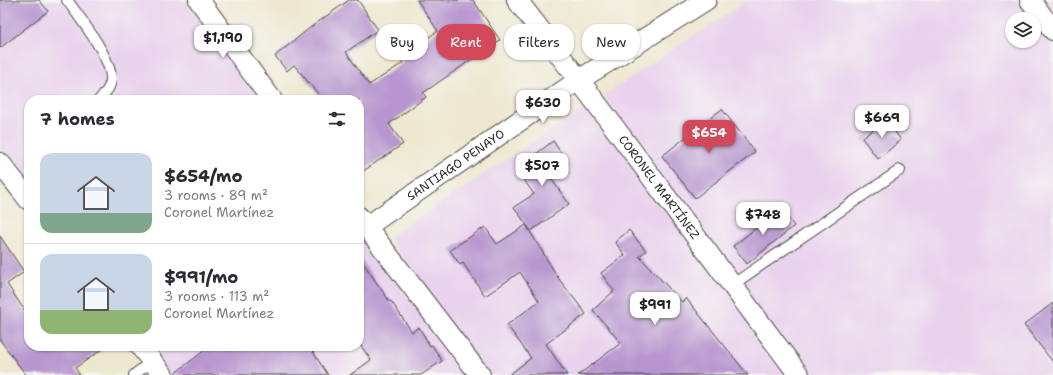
<!DOCTYPE html>
<html lang="en">
<head>
<meta charset="utf-8">
<style>
  :root { --surface:#fff; --page:#f2f2f3; --text:#2b2b33; --muted:#7c7c81; --line:#e1e1e2; --accent:#d1495b }
  body { margin:0; font-family:"Shantell Sans",sans-serif; background:var(--page); color:var(--text); height:100vh; display:flex; flex-direction:column; font-size:15px; white-space:nowrap }
  * { box-sizing:border-box; margin:0 }
  p { font-size:13px; color:var(--muted) }
  .icon { flex:none; width:22px; height:22px; fill:none; stroke:currentColor; stroke-width:2; stroke-linecap:round; stroke-linejoin:round }
  .map { position:relative; flex:1; overflow:hidden }
  .side { position:absolute; left:24px; top:95px; width:340px; height:256px; display:flex; flex-direction:column; background:var(--surface); border-radius:16px; box-shadow:0 1px 3px #0004 }
  .side>* { flex:none }
  .banner { position:absolute; left:376px; top:24px; width:380px; height:36px; display:flex; gap:8px }
  .fabs { position:absolute; left:1005px; top:12px; display:grid; gap:8px }
  .fabs a { display:grid; place-items:center; width:36px; height:36px; border-radius:50%; background:var(--surface); box-shadow:0 1px 3px #0004; font-size:20px }
  .price { position:absolute; translate:-50% -34px; padding:0 9px; border-radius:8px; background:#fff; color:#222; font-size:13px; line-height:26px; filter:drop-shadow(0 1px 2px #0008) }
  .price::after { content:''; position:absolute; left:50%; top:24px; width:12px; height:9px; margin-left:-6px; background:inherit; clip-path:polygon(0 0,100% 0,50% 100%) }
  .price.on { background:var(--accent); color:#fff }
  ul { padding:0; list-style:none }
  li { display:flex; align-items:center; gap:12px; height:100px; padding:0 16px }
  li+li { border-top:1px solid var(--line) }
  li span { display:grid; place-items:center; flex:none; width:112px; height:80px; border-radius:12px; color:#555 }
  li>.icon { margin-inline-start:auto }
  span .icon { width:48px; height:48px; fill:#fffc; stroke-width:1 }
  li b { font-size:17px }
  h2 { display:flex; justify-content:space-between; align-items:center; height:48px; padding:0 16px; font-size:17px }
  .chip { padding:0 14px; border-radius:16px; background:var(--surface); box-shadow:0 1px 3px #0004; font-size:14px; line-height:36px }
  .chip.on { background:var(--accent); color:#fff }
  .map>svg:first-child { display:block }
  .built { fill:#e9d2ed; fill-rule:evenodd }
  .building { fill:#b795cf }
  .lines { fill:none; stroke-linecap:round; stroke-linejoin:round }
  .lane-casing { stroke:#484744; stroke-width:12 }
  .street-casing { stroke:#484744; stroke-width:22 }
  .lane { stroke:#fff; stroke-width:10 }
  .street { stroke:#fff; stroke-width:20 }
  .labels { text-anchor:middle; stroke-width:3; stroke-linejoin:round; paint-order:stroke }
  .street-label { font-size:12px; fill:#2b2b2b; stroke:#f6f6f2 }
</style>
</head>
<body>
<div class="map">
<svg width="1053" height="375" viewBox="0 0 1053 375">
  <rect width="100%" height="100%" fill="#f6f6f2"/>
  <filter id="ink" filterUnits="userSpaceOnUse"><feTurbulence type="fractalNoise" baseFrequency=".025" numOctaves="2"/><feDisplacementMap in="SourceGraphic" scale="8" xChannelSelector="R" yChannelSelector="G"/><feConvolveMatrix kernelMatrix="1 2 1 2 8 2 1 2 1" color-interpolation-filters="sRGB"/></filter>
  <filter id="wash" filterUnits="userSpaceOnUse"><feTurbulence type="fractalNoise" baseFrequency=".012" numOctaves="4" result="noise"/><feDisplacementMap in="SourceGraphic" scale="16" xChannelSelector="R" yChannelSelector="G"/><feGaussianBlur stdDeviation="0.9" result="paint"/><feColorMatrix in="noise" values="0 0 0 0 0 0 0 0 0 0 0 0 0 0 0 0 0 1.4 0 .05"/><feComposite in="paint" operator="in"/></filter>
  <g filter="url(#wash)">
    <rect width="100%" height="100%" fill="#eee8d0"/>
    <g class="built">
      <polygon points="0,0 192,0 265,100 29,100 29,198 0,161"/>
      <path d="M748,0H1053V375H484L389,237ZM1012,19H1034V41H1012Z"/>
      <polygon points="359,230 464,375 167,375 144,346 359,346"/>
    </g>
    <g id="blocks">
      <g class="building">
        <polygon points="0,0 39,0 48,11 0,48"/>
        <polygon points="349,0 358,0 378,30 346,52 369,85 403,63 399,57 438,31 417,0 473,0 500,40 423,93 426,97 389,124 403,144 359,174 359,100 323,100 294,65 287,71 275,56 311,27"/>
        <polygon points="722,109 755,152 695,198 662,156"/>
        <polygon points="886,120 901,140 878,159 862,138"/>
        <polygon points="553,141 568,163 550,177 569,204 531,231 514,207 534,194 516,169"/>
        <polygon points="781,209 794,226 747,264 733,246"/>
        <polygon points="526,225 559,279 586,314 546,344 567,375 509,375 531,358 507,325 539,301 520,272 485,296 463,263 460,265 450,250 485,227 497,244"/>
        <polygon points="629,230 646,251 639,256 682,302 686,298 748,375 578,375 621,343 593,310 614,291 601,273 625,255 615,242"/>
        <polygon points="0,236 24,272 7,284 29,317 29,346 107,346 75,368 80,375 26,375 0,340"/>
        <polygon points="359,257 390,302 391,301 412,332 419,327 430,346 432,345 442,361 421,375 350,375 371,360 359,343"/>
        <polygon points="1053,303 1053,362 1024,325"/>
        <polygon points="210,346 309,346 328,375 174,375 174,374"/>
      </g>
    </g>
  </g>
  <g filter="url(#ink)">
    <use href="#blocks" fill-opacity="0" stroke="#484744" stroke-width="1"/>
    <g class="lines">
      <g class="lane-casing">
        <g id="lane">
          <path d="M67,0C80,18 111,57 111,79C111,86 104,95 99,100"/>
          <polyline points="732,285 900,170"/>
          <polyline points="134,375 152,361"/>
        </g>
      </g>
      <g class="street-casing">
        <g id="street">
          <polyline points="199,0 272,100"/>
          <path id="s1" d="M517,0L579,80L799,375"/>
          <polyline points="1030,0 1053,30"/>
          <polyline points="0,163 29,200"/>
          <polyline points="359,217 480,375"/>
          <path id="s2" d="M366,227L579,80L706,0"/>
          <polyline points="140,346 163,375"/>
        </g>
      </g>
      <use href="#lane" class="lane"/>
      <use href="#street" class="street"/>
    </g>
  </g>
  <g class="labels">
    <g class="street-label">
      <text dy="4" stroke="none"><textPath href="#s2" startOffset="109">SANTIAGO PENAYO</textPath></text>
      <text dy="4" stroke="none"><textPath href="#s1" startOffset="235">CORONEL MARTÍNEZ</textPath></text>
    </g>
  </g>
</svg>
<div class="fabs">
<a><svg class="icon" aria-label="layers" viewBox="0 0 24 24"><path d="M12 4l9 5-9 5-9-5zM3 14l9 5 9-5"/></svg></a>
</div>
<b class="price" style="left:223px;top:59px">$1,190</b>
<b class="price" style="left:543px;top:124px">$630</b>
<b class="price" style="left:882px;top:139px">$669</b>
<b class="price on" style="left:709px;top:154px">$654</b>
<b class="price" style="left:542px;top:187px">$507</b>
<b class="price" style="left:763px;top:236px">$748</b>
<b class="price" style="left:655px;top:326px">$991</b>
<div class="banner">
<a class="chip">Buy</a>
<a class="chip on">Rent</a>
<a class="chip">Filters</a>
<a class="chip">New</a>
</div>
<section class="side">
<h2>7 homes<svg class="icon" aria-label="filters" viewBox="0 0 24 24"><path d="M4 7h16M4 17h16"/><circle cx="9" cy="7" r="2"/><circle cx="15" cy="17" r="2"/></svg></h2>
<ul>
<li><span style="background:linear-gradient(#c9d6e8 75%,#7fa58c 0)"><svg class="icon" aria-label="home" viewBox="0 0 24 24"><path d="M3 11l9-7 9 7M6 9v11h12V9"/></svg></span><div><b>$654/mo</b><p>3 rooms · 89 m²</p><p>Coronel Martínez</p></div></li>
<li><span style="background:linear-gradient(#c9d6e8 70%,#8fb573 0)"><svg class="icon" aria-label="home" viewBox="0 0 24 24"><path d="M3 11l9-7 9 7M6 9v11h12V9"/></svg></span><div><b>$991/mo</b><p>3 rooms · 113 m²</p><p>Coronel Martínez</p></div></li>
</ul>
</section>
</div>
</body>
</html>
